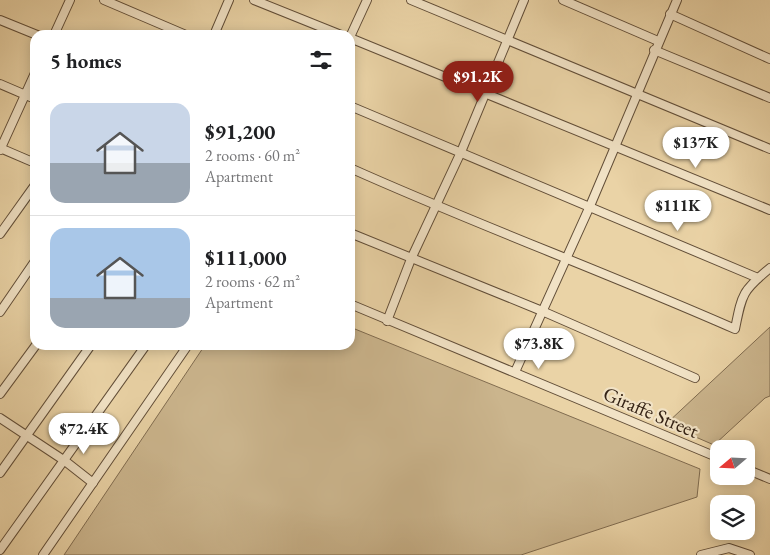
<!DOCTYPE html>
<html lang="en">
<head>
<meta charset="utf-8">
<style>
  :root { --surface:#fff; --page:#f6f6f6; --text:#202124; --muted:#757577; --line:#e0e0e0; --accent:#8f2418 }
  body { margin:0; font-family:"EB Garamond",serif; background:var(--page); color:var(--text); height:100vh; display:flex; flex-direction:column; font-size:19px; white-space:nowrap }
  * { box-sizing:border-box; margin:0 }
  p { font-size:16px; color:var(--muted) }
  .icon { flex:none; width:28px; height:28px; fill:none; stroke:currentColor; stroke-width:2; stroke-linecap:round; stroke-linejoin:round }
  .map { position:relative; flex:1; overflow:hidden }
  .drawer { position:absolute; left:30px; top:30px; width:325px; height:320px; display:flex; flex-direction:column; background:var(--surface); border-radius:15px; box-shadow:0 2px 12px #0003 }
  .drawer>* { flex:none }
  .needle { width:32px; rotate:251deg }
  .tools { position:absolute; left:710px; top:440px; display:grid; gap:10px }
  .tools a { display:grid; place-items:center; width:45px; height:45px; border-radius:10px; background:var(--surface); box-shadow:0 2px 12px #0003; font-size:25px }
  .price { position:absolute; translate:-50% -42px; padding:0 11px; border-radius:18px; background:#fff; color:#222; font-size:16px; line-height:32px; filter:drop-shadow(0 1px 2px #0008) }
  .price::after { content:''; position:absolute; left:50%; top:30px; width:15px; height:11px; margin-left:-8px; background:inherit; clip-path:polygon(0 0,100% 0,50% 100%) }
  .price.active { background:var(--accent); color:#fff }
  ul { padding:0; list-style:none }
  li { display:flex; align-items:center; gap:15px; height:125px; padding:0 20px }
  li+li { border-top:1px solid var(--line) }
  li span { display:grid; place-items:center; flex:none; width:140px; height:100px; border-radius:15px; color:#555 }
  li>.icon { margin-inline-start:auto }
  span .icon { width:60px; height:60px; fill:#fffc; stroke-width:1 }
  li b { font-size:21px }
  h2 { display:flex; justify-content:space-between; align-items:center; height:60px; padding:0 20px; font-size:21px }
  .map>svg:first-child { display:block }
  .green { fill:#cbb58d; stroke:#806c50 }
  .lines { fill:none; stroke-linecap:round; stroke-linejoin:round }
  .minor-casing { stroke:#624e38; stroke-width:10 }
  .minor { stroke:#f1e2c5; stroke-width:8 }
  .labels { text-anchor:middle; stroke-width:4.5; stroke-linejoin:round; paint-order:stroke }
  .street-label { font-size:20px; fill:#342214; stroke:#f1e2c5 }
</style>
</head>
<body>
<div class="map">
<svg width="770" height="555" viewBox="0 0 770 555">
  <rect width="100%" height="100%" fill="#ead3a6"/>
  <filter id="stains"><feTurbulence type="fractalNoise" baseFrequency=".004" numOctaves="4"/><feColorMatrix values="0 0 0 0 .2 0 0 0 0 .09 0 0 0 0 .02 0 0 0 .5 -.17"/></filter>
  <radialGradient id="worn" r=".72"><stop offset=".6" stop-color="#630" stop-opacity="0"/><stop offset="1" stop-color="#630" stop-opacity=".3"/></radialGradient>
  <g class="green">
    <polygon points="350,327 700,469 697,497 521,555 64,555 205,345 350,345"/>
    <polygon points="770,327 770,396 765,398 714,445 666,424"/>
  </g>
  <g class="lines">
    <g class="minor-casing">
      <g id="minor">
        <polyline points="104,0 186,35"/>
        <polyline points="254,0 341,35"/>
        <polyline points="411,0 770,149"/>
        <polyline points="563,0 658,41"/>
        <polyline points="670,14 770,59"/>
        <polyline points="0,20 37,35"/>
        <polyline points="54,35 70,0"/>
        <polyline points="214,35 229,0"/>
        <polyline points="350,37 367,0"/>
        <polyline points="350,38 770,210"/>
        <polyline points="654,50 770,98"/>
        <polyline points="0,84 35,99"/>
        <polyline points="350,106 758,278"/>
        <polyline points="0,148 35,163"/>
        <polyline points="0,150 35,73"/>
        <path d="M350,168C477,225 608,273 735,329C742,294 742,291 770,268"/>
        <polyline points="350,233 542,311 695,378"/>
        <polyline points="0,234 35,185"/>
        <polyline points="350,304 719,458"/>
        <polyline points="0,312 35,261"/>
        <polyline points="387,321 411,259 461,152 524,0"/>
        <polyline points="515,372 590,206 677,0"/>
        <polyline points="0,394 36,345"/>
        <polyline points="0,418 65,461 93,483"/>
        <polyline points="746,469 770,479"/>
        <polyline points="0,473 91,345"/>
        <polyline points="0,550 146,345"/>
        <polyline points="43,555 188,345"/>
        <polyline points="701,555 729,548 750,555"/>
      </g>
    </g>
    <use href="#minor" class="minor"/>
  </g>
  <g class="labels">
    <g class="street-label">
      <text transform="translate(651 412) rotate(23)" y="7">Giraffe Street</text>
    </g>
  </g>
  <rect width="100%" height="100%" filter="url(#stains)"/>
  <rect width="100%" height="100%" fill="url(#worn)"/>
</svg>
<div class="tools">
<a><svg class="needle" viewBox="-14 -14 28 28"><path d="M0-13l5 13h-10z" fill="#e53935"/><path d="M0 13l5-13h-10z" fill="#757577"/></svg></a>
<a><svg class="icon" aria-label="layers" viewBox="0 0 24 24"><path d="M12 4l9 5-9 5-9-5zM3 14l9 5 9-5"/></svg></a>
</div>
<b class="price active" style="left:478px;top:103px">$91.2K</b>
<b class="price" style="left:696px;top:169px">$137K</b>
<b class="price" style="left:678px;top:232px">$111K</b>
<b class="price" style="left:539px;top:370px">$73.8K</b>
<b class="price" style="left:84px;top:455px">$72.4K</b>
<section class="drawer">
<h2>5 homes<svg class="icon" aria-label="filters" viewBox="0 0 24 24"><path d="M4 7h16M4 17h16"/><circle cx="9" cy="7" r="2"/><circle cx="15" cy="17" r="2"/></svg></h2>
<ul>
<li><span style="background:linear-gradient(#c9d6e8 60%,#9aa5b1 0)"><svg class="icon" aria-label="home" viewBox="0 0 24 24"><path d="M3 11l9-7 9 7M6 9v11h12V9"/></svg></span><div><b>$91,200</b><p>2 rooms · 60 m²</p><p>Apartment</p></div></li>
<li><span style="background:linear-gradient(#a9c7e8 70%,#9aa5b1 0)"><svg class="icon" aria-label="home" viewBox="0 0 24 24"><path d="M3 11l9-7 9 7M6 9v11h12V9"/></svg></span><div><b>$111,000</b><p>2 rooms · 62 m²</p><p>Apartment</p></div></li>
</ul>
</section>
</div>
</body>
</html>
